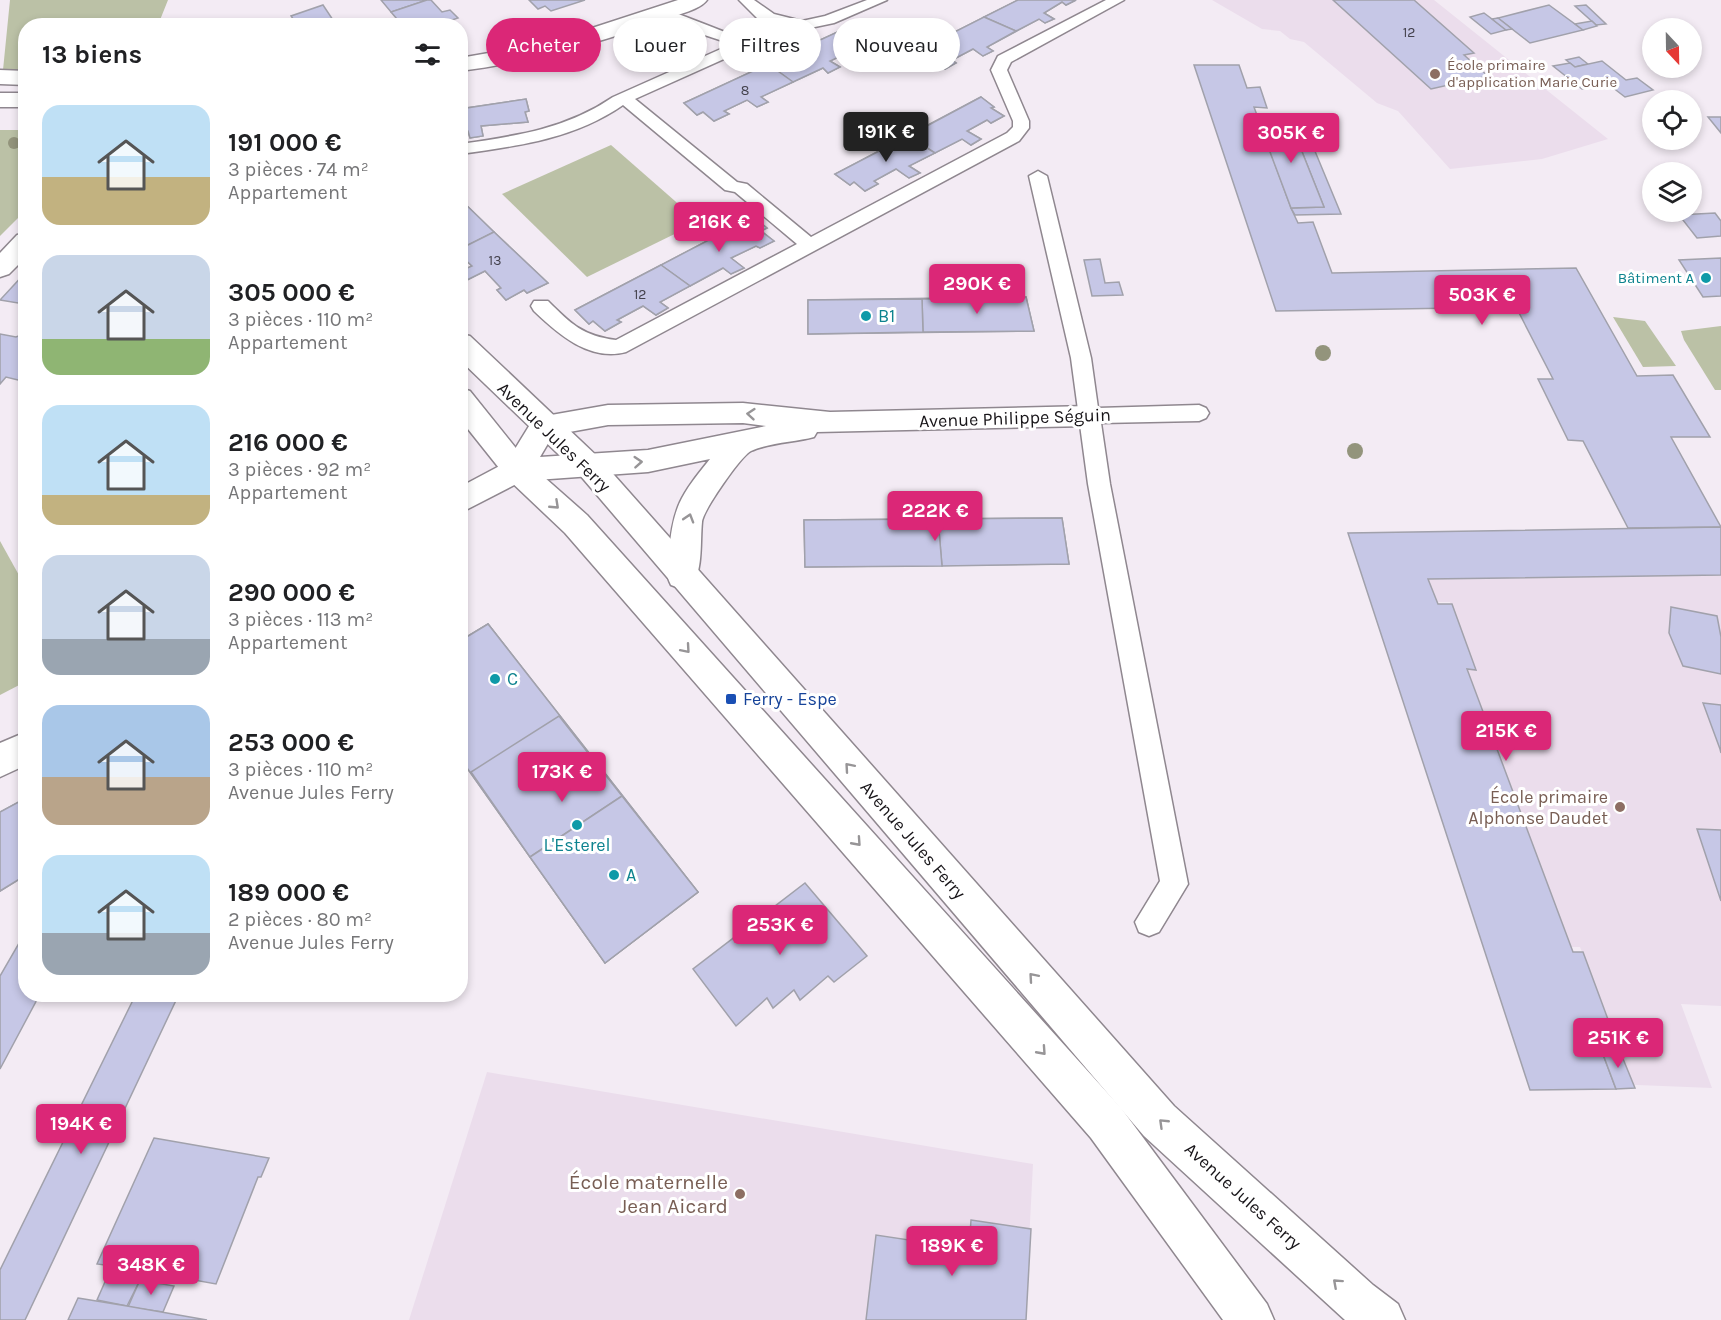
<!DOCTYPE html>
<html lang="fr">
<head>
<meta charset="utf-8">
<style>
  :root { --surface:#fff; --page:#f2f2f2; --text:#202124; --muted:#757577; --accent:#db2777 }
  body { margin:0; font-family:Karla,sans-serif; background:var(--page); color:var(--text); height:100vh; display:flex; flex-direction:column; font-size:22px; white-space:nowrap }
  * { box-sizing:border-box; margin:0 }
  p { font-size:20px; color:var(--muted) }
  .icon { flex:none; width:33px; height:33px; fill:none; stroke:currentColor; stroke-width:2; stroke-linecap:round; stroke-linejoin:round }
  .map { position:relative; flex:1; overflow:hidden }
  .side { position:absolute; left:18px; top:18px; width:450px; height:984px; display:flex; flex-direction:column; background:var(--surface); border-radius:24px; box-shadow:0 3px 9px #0003 }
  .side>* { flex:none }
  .hud { position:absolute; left:486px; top:18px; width:570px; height:54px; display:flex; gap:12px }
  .needle { width:39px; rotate:158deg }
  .controls { position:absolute; left:1642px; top:18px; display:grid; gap:12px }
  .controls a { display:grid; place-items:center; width:60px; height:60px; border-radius:50%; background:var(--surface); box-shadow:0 3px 9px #0003; font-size:30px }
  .price { position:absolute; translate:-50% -51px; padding:0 14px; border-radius:6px; background:var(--accent); color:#fff; font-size:20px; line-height:39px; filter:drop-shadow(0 2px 3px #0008) }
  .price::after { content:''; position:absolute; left:50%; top:36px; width:18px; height:14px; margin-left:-9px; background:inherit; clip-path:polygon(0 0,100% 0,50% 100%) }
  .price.selected { background:#222; color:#fff }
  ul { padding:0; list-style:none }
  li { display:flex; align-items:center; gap:18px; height:150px; padding:0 24px }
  li span { display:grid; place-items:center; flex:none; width:168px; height:120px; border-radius:18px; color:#555 }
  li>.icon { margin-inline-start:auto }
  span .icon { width:72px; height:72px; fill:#fffc; stroke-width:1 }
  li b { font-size:26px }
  h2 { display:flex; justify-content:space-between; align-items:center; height:72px; padding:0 24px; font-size:26px }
  .tag { padding:0 21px; border-radius:27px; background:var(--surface); box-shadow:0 3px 9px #0003; font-size:21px; line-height:54px }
  .tag.selected { background:var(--accent); color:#fff }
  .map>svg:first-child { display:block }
  .built { fill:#ebddec }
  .green { fill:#bbc1a6 }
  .building { fill:#c6c7e6; stroke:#a1a1ab; stroke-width:1.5 }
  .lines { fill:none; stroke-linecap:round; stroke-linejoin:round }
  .lane-casing { stroke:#8f878f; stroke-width:3 }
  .street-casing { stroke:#8f878f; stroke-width:3 }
  .secondary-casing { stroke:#8f878f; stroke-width:3 }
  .lane { fill:#fff; fill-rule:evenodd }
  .street { fill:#fff; fill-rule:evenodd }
  .secondary { fill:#fff; fill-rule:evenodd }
  .tree { fill:#93947c }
  .oneway { stroke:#979597 }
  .education-dot { fill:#8d6e63; stroke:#fff; stroke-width:2 }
  .culture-dot { fill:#0f9aa8; stroke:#fff; stroke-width:2 }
  .transit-dot { fill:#1a4fb4; stroke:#fff; stroke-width:2 }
  .labels { text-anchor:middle; stroke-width:6; stroke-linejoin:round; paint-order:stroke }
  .far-number-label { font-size:14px; fill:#43414c }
  .far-education-label { font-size:15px; fill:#785e54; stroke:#fff; text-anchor:start }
  .far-culture-label { font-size:15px; fill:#0d838f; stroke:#fff; text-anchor:end }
  .culture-label { font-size:18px; fill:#0d838f; stroke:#fff; text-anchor:start }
  .street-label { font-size:18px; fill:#171418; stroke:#fff }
  .transit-label { font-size:18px; fill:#164399; stroke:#fff; text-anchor:start }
  .education-label { font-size:18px; fill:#785e54; stroke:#fff; text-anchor:end }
  .near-education-label { font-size:21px; fill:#785e54; stroke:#fff; text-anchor:end }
</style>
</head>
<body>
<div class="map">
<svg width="1721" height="1320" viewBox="0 0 1721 1320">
  <rect width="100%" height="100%" fill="#f3ebf4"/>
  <g class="built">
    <polygon points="1212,0 1434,0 1608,139 1542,159 1450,169 1398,111 1377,103 1304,42 1290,39 1280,31 1262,29"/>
    <polygon points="1721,575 1721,1006 1681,1004 1712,1088 1613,1084 1599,1048 1619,1045 1580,947 1570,947 1466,667 1475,667 1450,602 1438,602 1427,578"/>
    <polygon points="487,1072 1033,1164 1025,1320 409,1320"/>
  </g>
  <g class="green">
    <polygon points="10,0 168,0 158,25 26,26 25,71 3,70"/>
    <polygon points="0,130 26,130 25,211 0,236"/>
    <polygon points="611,145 699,222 587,277 502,194"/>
    <polygon points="1613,317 1645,321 1676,366 1643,367"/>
    <polygon points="1721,326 1721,390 1715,390 1684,340 1681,331"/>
    <polygon points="0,541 25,586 25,682 0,695"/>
  </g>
  <g class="building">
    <polygon points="381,0 427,0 391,12"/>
    <polygon points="427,0 431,0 442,12 450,10 458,18 449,21 453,26 403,26 391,12"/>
    <polygon points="529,0 585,0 551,11 545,6 538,9"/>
    <polygon points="1018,0 1076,0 1066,5 1062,2 1044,13 1054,19 1045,23 1039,19 987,47 993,51 983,56 973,49 952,60 956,63 945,69 933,61 927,64 911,54"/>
    <polygon points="1018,0 1076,0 1066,5 1062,2 1044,13 1054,19 1045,23 1039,19 1016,31 984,17"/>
    <polygon points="1333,0 1414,0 1474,53 1464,55 1488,76 1431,89"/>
    <polygon points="323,5 337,26 298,26 291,16"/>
    <polygon points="1549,5 1583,30 1530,43 1498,18"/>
    <polygon points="1586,5 1606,24 1596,25 1575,6"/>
    <polygon points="1484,13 1492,19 1506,30 1491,34 1470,17"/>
    <polygon points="984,17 1016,31 987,47 993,51 983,56 973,49 952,60 956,63 945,69 933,61 927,64 911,54"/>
    <polygon points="1498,18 1512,29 1506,30 1492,19"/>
    <polygon points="1592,21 1597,26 1583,30 1575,24"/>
    <polygon points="846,28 860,37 855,39 868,47 854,53 851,51 830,61 840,67 828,73 823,68 761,97 768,102 757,107 747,100 724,111 729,114 714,121 703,112 697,115 684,103"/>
    <polygon points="846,28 860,37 855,39 868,47 854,53 851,51 830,61 840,67 828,73 823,68 793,82 768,64"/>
    <polygon points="1579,57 1588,64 1575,67 1566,60"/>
    <polygon points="1602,61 1626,80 1637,78 1653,90 1625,97 1608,84 1582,89 1553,66 1570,63 1575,67"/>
    <polygon points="768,64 793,82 761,97 768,102 757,107 747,100 724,111 729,114 714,121 703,112 697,115 684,103"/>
    <polygon points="1194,65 1239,65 1247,88 1260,87 1267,108 1254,107 1291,208 1298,223 1313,222 1332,273 1576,268 1637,376 1673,375 1710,437 1671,437 1721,527 1628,528 1583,441 1568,440 1538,379 1553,379 1516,307 1276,311"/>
    <polygon points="981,97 994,107 991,108 1004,116 991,123 987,120 967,131 981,139 971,145 962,139 909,166 920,173 909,178 896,169 874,181 878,184 865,191 854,182 850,185 835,174"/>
    <polygon points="981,97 994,107 991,108 1004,116 991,123 987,120 967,131 981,139 971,145 962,139 935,153 908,136"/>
    <polygon points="526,99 529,111 525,112 528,122 481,126 483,136 470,138 468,131 460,132 460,109"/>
    <polygon points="526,99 529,111 525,112 528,122 481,126 483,136 470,138 468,131 460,132 460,109"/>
    <polygon points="1257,115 1300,115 1341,214 1295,215 1291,208 1324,207 1289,119 1258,120"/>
    <polygon points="1708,117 1721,117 1721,133"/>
    <polygon points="1289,119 1324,207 1291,208 1258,120"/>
    <polygon points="908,136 935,153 909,166 920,173 909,178 896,169 874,181 878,184 865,191 854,182 850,185 835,174"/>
    <polygon points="460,199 494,232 548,283 527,293 524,290 506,300 497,290 501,288 485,271 467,280 460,273 472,266 460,255"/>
    <polygon points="460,199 494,232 460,249"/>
    <polygon points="1715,213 1721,221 1721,236 1697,238 1679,215"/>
    <polygon points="753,217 767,228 761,231 774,241 760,248 756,246 731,258 744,268 731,274 723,268 660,302 668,308 656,315 643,306 617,320 621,322 605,331 593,321 589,324 575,310"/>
    <polygon points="753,217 767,228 761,231 774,241 760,248 756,246 731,258 744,268 731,274 723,268 690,286 661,265"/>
    <polygon points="494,232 548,283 527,293 524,290 506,300 497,290 501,288 485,271 467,280 460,271 472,266 460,255 460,249"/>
    <polygon points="1721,258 1721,296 1703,297 1679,260"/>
    <polygon points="1100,259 1105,283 1119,282 1123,295 1092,296 1084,260"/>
    <polygon points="661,265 690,286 660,302 668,308 656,315 643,306 617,320 621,322 605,331 593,321 589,324 575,310"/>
    <polygon points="26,272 26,294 18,303 0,300"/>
    <polygon points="1026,297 1034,331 808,334 808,300"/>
    <polygon points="1026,297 1034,331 923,332 922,299"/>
    <polygon points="922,299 923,332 808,334 808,300"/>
    <polygon points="26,333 26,377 18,380 6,377 0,384 0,334 16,337"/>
    <polygon points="1062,518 1069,564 805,567 804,520"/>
    <polygon points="1062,518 1069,564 942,566 938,519"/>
    <polygon points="938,519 942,566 805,567 804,520"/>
    <polygon points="1721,527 1721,575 1428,579 1438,604 1452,604 1476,670 1467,669 1573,952 1583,952 1619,1049 1601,1049 1616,1089 1530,1090 1348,533"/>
    <polygon points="1671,607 1717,616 1721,637 1721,674 1683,666 1669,633"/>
    <polygon points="488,624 698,892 605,963 460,758 460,641"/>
    <polygon points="488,624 559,716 471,772 460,758 460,641"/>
    <polygon points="488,624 698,892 605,963 460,758 460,641"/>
    <polygon points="1703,703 1721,705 1721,753 1720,749"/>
    <polygon points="559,716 622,796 530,857 471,772"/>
    <polygon points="622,796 698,892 605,963 530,857"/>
    <polygon points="26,798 26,875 0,891 0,812"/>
    <polygon points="26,798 26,875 0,891 0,812"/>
    <polygon points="1697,829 1721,830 1721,901"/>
    <polygon points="805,883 867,956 834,982 828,976 800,1000 794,990 773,1008 767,998 736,1026 693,969"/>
    <polygon points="26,931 26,994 40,994 0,1069 0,976"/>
    <polygon points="136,994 179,994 25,1320 0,1320 0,1270"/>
    <polygon points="1601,1049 1619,1049 1635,1088 1616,1089"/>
    <polygon points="154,1138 269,1158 261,1177 258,1177 216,1284 161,1274 157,1283 140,1280 127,1306 97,1300 112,1266 97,1264"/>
    <polygon points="971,1220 1031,1229 1026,1320 866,1320 876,1235 969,1249"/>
    <polygon points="140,1280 174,1286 163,1312 128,1307"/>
    <polygon points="78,1298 127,1306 207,1320 68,1320"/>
  </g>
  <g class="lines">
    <g class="lane-casing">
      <g id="lane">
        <path d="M739,0H754L774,14L802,21L825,16L867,0H887L834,23L791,32L764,41L635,99L737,182L747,184L811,237L1007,133L1013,127V121L991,70L998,56L1106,0H1124L1011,62L1007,70L1029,121V128L1019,141L626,352C590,362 558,334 534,311L531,306L534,301H548C571,324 583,336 616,340L797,244L735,192L725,190L623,105C574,139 518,146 460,154V144C516,136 566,129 613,97L732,44L677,26L657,12L660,9C667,7 728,35 743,38C751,40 770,29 779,26L757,18Z"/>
        <polygon points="1038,171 1047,176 1091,358 1098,408 1199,405 1206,408 1209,413 1206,418 1199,421 1101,423 1110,484 1188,884 1159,932 1149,936 1139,932 1135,922 1160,881 1088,484 1071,358 1029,176"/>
      </g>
    </g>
    <g class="street-casing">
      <g id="street">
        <polygon points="0,70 26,71 26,85 0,84"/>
        <path d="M743,403L830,412L1088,406L1098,409L1102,416L1098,423L1088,426L817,432L814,437C796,442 767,443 751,451C741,456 703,510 702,522C700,542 703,566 693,585L682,589L671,585C665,574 667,565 669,553C673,506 681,495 710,459L648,472L522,481L460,513V487L507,462L534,418L608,405ZM743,423L766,426L648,450L540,457L553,435L608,425Z"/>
        <polygon points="26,732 26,765 0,777 0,743"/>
      </g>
    </g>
    <g class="secondary-casing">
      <g id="secondary">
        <path d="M678,0H707C700,10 678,14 666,19C599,43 531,62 460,71V58L546,43Z"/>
        <rect x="0" y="93" width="26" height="14"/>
        <polygon points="26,233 26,257 9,274 0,277 0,253 17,235"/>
        <polygon points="460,334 470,336 599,458 1174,1106 1373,1285 1398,1304 1405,1320 1345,1320 1144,1136 579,474 460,360"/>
        <polygon points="460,388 470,391 527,462 587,515 1121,1108 1267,1304 1274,1320 1223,1320 1091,1138 565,533 507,478 460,419"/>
      </g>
    </g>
    <use href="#lane" class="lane"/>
    <use href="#street" class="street"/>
    <use href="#secondary" class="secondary"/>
  </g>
  <g class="tree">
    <circle cx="14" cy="143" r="6"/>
    <circle cx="1323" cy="353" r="8"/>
    <circle cx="1355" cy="451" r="8"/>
  </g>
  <defs><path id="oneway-chevron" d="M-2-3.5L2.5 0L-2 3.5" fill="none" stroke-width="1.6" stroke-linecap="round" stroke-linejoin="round" transform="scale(1.5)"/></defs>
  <g class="oneway">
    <use href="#oneway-chevron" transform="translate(751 414) rotate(-175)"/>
    <use href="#oneway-chevron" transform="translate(638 462) rotate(-4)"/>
    <use href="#oneway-chevron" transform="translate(555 505) rotate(43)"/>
    <use href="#oneway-chevron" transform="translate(689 518) rotate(-73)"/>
    <use href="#oneway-chevron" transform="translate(686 649) rotate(49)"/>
    <use href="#oneway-chevron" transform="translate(849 767) rotate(-131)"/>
    <use href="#oneway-chevron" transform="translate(857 842) rotate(48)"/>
    <use href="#oneway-chevron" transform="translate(1033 977) rotate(-131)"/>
    <use href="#oneway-chevron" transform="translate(1042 1051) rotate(48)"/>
    <use href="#oneway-chevron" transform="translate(1163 1123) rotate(-136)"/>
    <use href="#oneway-chevron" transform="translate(1337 1283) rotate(-138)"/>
  </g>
  <g class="education-dot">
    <circle cx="1435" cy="74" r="6"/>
    <circle cx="1620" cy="807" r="6"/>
    <circle cx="740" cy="1194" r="6"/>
  </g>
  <g class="culture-dot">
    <circle cx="1706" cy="278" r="6"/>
    <circle cx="866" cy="316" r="6"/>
    <circle cx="495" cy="679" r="6"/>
    <circle cx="577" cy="825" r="6"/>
    <circle cx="614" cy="875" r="6"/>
  </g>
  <rect class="transit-dot" x="725" y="693" width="12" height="12" rx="3"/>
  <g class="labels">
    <g class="far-number-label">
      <text x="1409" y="37">12</text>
      <text x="745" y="95">8</text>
      <text x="495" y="265">13</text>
      <text x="640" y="299">12</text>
    </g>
    <g class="far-education-label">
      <text x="1447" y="70">École primaire<tspan x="1447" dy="17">d'application Marie Curie</tspan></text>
    </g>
    <g class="far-culture-label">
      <text x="1694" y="283">Bâtiment A</text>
    </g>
    <g class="culture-label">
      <text x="878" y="322">B1</text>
      <text x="507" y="685">C</text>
      <text x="577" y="851" text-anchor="middle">L'Esterel</text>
      <text x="626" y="881">A</text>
    </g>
    <g class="street-label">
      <text transform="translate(1015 418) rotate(-2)" y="6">Avenue Philippe Séguin</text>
      <text transform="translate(554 437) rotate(44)" y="6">Avenue Jules Ferry</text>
      <text transform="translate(913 840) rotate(49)" y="6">Avenue Jules Ferry</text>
      <text transform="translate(1243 1196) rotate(42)" y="6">Avenue Jules Ferry</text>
    </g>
    <g class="transit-label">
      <text x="743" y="705">Ferry - Espe</text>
    </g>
    <g class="education-label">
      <text x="1608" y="803">École primaire<tspan x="1608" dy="21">Alphonse Daudet</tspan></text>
    </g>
    <g class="near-education-label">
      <text x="728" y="1189">École maternelle<tspan x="728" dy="24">Jean Aicard</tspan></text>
    </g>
  </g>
</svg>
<div class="controls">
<a><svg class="needle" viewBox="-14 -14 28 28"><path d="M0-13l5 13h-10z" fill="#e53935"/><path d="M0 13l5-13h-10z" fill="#757577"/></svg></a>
<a><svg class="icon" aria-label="locate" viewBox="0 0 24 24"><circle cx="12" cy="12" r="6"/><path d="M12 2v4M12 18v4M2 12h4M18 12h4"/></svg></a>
<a><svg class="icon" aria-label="layers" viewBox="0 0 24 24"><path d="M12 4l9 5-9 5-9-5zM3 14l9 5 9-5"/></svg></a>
</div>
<b class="price selected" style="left:886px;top:163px">191K €</b>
<b class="price" style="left:1291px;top:164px">305K €</b>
<b class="price" style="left:719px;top:253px">216K €</b>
<b class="price" style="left:977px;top:315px">290K €</b>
<b class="price" style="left:1482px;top:326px">503K €</b>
<b class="price" style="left:935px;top:542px">222K €</b>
<b class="price" style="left:1506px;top:762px">215K €</b>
<b class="price" style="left:562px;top:803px">173K €</b>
<b class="price" style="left:780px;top:956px">253K €</b>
<b class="price" style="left:1618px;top:1069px">251K €</b>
<b class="price" style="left:81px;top:1155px">194K €</b>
<b class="price" style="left:952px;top:1277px">189K €</b>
<b class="price" style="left:151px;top:1296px">348K €</b>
<div class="hud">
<a class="tag selected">Acheter</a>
<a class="tag">Louer</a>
<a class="tag">Filtres</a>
<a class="tag">Nouveau</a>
</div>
<section class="side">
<h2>13 biens<svg class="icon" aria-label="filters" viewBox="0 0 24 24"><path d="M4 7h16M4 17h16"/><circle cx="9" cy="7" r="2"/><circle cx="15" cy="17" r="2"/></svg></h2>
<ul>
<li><span style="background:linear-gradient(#bfe0f5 60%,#c2b280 0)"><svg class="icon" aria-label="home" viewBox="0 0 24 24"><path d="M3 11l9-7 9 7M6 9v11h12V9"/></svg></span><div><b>191 000 €</b><p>3 pièces · 74 m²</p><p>Appartement</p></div></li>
<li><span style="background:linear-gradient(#c9d6e8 70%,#8fb573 0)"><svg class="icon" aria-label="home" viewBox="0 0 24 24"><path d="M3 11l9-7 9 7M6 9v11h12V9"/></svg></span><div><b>305 000 €</b><p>3 pièces · 110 m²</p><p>Appartement</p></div></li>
<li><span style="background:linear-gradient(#bfe0f5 75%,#c2b280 0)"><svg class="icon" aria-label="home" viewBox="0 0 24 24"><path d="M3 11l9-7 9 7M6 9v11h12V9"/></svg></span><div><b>216 000 €</b><p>3 pièces · 92 m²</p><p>Appartement</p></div></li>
<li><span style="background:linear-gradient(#c9d6e8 70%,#9aa5b1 0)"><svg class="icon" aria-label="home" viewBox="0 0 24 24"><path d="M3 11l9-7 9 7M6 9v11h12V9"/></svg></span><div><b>290 000 €</b><p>3 pièces · 113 m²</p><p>Appartement</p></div></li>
<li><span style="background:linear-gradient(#a9c7e8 60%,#b9a48a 0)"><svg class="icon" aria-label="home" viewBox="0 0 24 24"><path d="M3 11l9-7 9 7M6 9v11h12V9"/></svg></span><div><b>253 000 €</b><p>3 pièces · 110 m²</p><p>Avenue Jules Ferry</p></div></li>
<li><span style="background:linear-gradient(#bfe0f5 65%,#9aa5b1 0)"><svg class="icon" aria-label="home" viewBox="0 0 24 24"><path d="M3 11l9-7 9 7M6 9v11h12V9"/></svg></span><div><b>189 000 €</b><p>2 pièces · 80 m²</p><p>Avenue Jules Ferry</p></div></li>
</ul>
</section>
</div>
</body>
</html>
